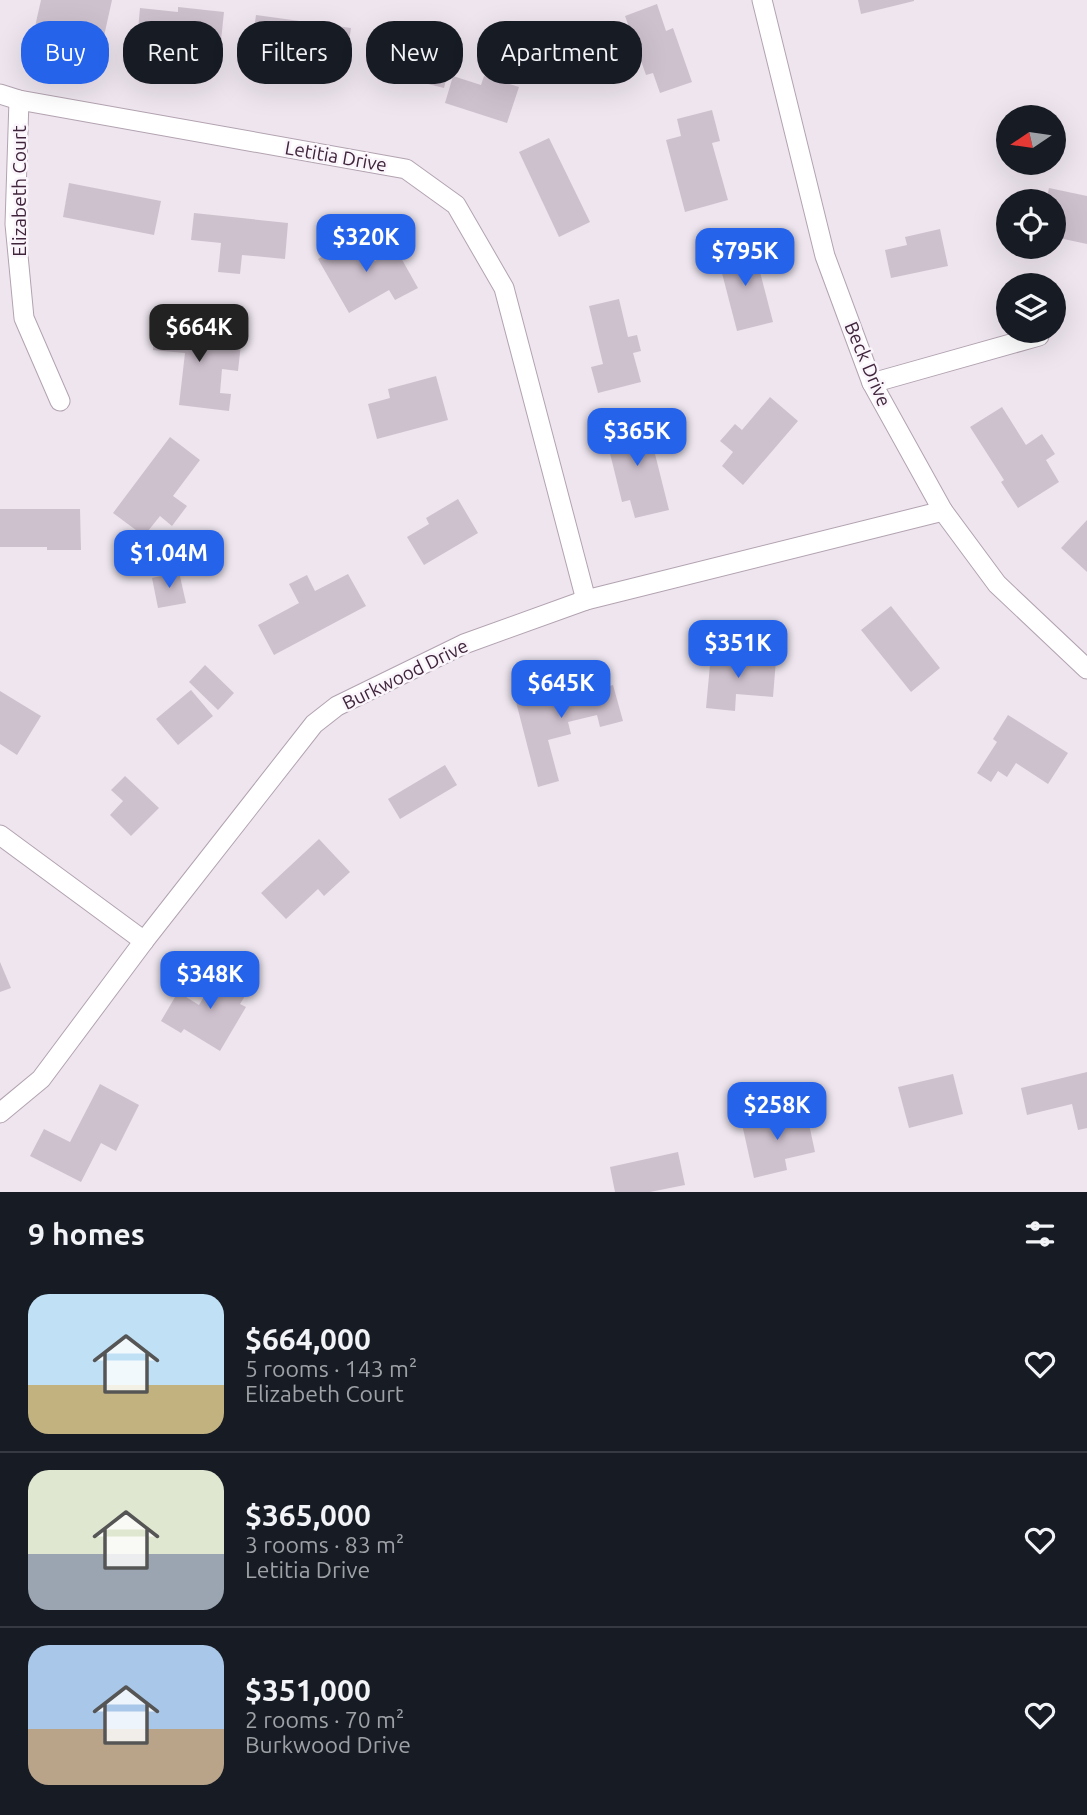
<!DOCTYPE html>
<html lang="en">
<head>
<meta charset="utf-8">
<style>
  :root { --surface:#171b24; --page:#242831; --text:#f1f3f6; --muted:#9ea1a6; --line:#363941; --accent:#2563eb }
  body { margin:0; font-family:Ubuntu,sans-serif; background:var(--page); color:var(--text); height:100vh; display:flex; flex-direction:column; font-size:26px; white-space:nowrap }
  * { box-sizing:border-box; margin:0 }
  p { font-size:23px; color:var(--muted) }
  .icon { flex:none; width:38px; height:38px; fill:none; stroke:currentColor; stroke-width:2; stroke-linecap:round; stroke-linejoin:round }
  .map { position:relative; height:1192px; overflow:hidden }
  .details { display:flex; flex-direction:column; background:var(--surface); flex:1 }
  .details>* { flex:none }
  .guide { position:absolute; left:21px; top:21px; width:700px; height:63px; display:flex; gap:14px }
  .needle { width:46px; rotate:257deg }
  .tools { position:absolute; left:996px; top:105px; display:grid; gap:14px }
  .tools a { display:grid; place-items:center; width:70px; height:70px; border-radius:50%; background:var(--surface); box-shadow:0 7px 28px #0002; font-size:35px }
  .price { position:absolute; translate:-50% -60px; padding:0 16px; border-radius:14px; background:var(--accent); color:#fff; font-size:23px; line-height:46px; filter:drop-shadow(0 2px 4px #0008) }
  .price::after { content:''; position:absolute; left:50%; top:42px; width:21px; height:16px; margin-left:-10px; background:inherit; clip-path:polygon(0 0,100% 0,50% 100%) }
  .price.current { background:#222; color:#fff }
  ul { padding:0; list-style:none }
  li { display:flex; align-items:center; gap:21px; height:175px; padding:0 28px }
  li+li { border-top:2px solid var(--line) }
  li span { display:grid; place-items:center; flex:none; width:196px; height:140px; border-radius:21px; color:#555 }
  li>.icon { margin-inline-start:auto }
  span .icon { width:84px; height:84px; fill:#fffc; stroke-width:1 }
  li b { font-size:30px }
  h2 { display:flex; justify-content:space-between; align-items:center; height:84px; padding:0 28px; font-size:30px }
  .pill { padding:0 24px; border-radius:28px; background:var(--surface); box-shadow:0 7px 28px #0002; font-size:24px; line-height:63px }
  .pill.current { background:var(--accent); color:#fff }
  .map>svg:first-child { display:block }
  .building { fill:#cec1ce }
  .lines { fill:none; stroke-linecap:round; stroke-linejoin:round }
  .street-casing { stroke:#b2a3b1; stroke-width:21 }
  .street { stroke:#fff; stroke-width:19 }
  .labels { text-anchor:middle; stroke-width:5; stroke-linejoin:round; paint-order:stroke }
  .street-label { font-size:19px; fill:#3f243b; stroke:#faf5fa }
</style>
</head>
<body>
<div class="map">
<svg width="1087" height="1192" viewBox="0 0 1087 1192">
  <rect width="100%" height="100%" fill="#eee5ee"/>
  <g class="building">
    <polygon points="41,0 112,0 104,36 63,27 61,37 34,31"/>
    <polygon points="858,0 914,0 914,1 861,14"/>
    <polygon points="657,4 666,31 673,28 692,82 660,93 653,73 646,75 625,16"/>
    <polygon points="178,7 224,12 220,50 137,41 140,8 178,12"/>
    <polygon points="256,15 351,28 346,63 320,60 318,73 306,72 308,57 251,50"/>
    <polygon points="434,60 450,63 444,88 428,84"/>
    <polygon points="453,76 481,85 484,76 519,87 507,123 445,103"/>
    <polygon points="712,110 720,141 712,143 728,200 685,212 666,140 681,136 677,119"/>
    <polygon points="549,138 590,222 559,237 519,152"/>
    <polygon points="69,183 161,201 154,235 63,217"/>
    <polygon points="1049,188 1087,196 1087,244 1054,237 1054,201 1046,201"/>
    <polygon points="194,213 288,223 285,259 242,255 240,274 218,272 221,243 191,240"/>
    <polygon points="940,229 948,266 891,278 885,250 907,245 905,237"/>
    <polygon points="359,235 375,261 396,249 418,288 395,300 389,290 349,313 318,259"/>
    <polygon points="753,245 773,322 737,331 717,254"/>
    <polygon points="619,299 628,337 637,335 641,351 633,353 641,382 598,393 591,367 603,364 589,306"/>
    <polygon points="156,319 191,323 190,338 241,344 238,371 222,369 220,393 231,394 229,411 179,405 185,353 153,350"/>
    <polygon points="436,376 448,420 377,439 368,404 390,398 388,389"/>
    <polygon points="770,397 798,421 743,485 722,466 733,452 720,441 735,424 742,430"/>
    <polygon points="1002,407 1026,445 1042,434 1055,454 1046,460 1059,482 1018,508 1001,482 1004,480 970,427"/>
    <polygon points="646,418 669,510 635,518 630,500 622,502 604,429"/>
    <polygon points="170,437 200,460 173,496 187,506 172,526 160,516 144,536 113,513"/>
    <polygon points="458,499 478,533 424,565 407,537 429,524 426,518"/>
    <polygon points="0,509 80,509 81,550 47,550 47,547 0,547"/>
    <polygon points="1087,520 1087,572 1061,548"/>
    <polygon points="179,572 186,603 158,608 152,578"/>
    <polygon points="348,574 366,606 274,655 258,625 299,603 289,584 307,575 315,591"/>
    <polygon points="891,606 940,668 911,692 861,630"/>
    <polygon points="711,654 776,660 773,697 736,694 735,711 706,708"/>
    <polygon points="205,665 234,693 218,710 189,682"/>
    <polygon points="589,679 592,691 613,685 623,721 600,727 597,715 568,722 571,734 548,740 559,781 538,787 515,698"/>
    <polygon points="191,690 213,716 178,745 156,719"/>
    <polygon points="0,691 41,716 17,755 0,744"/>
    <polygon points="1008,715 1068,753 1048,784 1016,763 1007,777 998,771 991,782 977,773 997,742 993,739"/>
    <polygon points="445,765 457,785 400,819 388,799"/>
    <polygon points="125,776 159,808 131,836 110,815 123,801 111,790"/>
    <polygon points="319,839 350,872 324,896 318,889 286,919 261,893"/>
    <polygon points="0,962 11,988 0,992"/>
    <polygon points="220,970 250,988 240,1004 246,1007 220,1051 184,1029 181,1033 161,1021 178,992 199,1005"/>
    <polygon points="1087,1072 1087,1128 1078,1130 1072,1104 1027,1115 1021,1088"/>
    <polygon points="953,1074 963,1114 909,1128 898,1087"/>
    <polygon points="100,1084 139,1105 116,1151 101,1143 81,1182 30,1156 44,1129 70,1142"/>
    <polygon points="806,1110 815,1152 785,1159 787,1170 754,1178 742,1124"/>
    <polygon points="678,1152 685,1185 650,1192 615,1192 610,1167"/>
  </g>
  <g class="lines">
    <g class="street-casing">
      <g id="street">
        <polyline points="762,0 825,256 872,383 943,511 997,584 1087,669"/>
        <polyline points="0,94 19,100 406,169 456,205 504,288 586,600"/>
        <polyline points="19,100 15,224 24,318 60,401"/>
        <polyline points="872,383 1039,336"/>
        <polyline points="0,835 144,941"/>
        <polyline points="0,1113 41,1079 144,941 314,724 337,706 464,644 586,600 943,511"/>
      </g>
    </g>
    <use href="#street" class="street"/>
  </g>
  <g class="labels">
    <g class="street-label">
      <text transform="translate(336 156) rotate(10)" y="7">Letitia Drive</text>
      <text transform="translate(19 191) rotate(-90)" y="7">Elizabeth Court</text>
      <text transform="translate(868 364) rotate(67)" y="7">Beck Drive</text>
      <text transform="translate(405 674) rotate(-26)" y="7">Burkwood Drive</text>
    </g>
  </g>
</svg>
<div class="tools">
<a><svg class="needle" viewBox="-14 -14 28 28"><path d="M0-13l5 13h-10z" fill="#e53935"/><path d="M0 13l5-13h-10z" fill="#9ea1a6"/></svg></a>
<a><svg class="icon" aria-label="locate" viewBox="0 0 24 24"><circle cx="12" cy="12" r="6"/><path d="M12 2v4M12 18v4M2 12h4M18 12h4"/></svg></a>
<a><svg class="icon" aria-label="layers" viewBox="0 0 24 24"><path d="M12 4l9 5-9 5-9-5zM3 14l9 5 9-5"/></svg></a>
</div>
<b class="price" style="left:366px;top:274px">$320K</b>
<b class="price" style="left:745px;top:288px">$795K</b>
<b class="price current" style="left:199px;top:364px">$664K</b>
<b class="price" style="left:637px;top:468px">$365K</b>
<b class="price" style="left:169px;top:590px">$1.04M</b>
<b class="price" style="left:738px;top:680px">$351K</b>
<b class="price" style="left:561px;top:720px">$645K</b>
<b class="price" style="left:210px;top:1011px">$348K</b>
<b class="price" style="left:777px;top:1142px">$258K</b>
<div class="guide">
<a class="pill current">Buy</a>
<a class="pill">Rent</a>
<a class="pill">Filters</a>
<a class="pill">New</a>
<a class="pill">Apartment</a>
</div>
</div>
<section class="details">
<h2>9 homes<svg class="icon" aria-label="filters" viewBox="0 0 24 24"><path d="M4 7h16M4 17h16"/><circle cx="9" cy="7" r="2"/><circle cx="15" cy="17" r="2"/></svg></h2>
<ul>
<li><span style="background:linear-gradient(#bfe0f5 65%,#c2b280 0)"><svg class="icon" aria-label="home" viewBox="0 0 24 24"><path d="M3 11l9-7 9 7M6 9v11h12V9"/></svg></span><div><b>$664,000</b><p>5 rooms · 143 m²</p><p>Elizabeth Court</p></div><svg class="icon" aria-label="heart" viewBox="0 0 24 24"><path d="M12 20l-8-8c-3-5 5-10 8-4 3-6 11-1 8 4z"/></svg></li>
<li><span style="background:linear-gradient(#dfe7d0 60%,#9aa5b1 0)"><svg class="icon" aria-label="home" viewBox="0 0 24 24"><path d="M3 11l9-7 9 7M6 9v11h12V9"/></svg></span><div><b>$365,000</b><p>3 rooms · 83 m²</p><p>Letitia Drive</p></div><svg class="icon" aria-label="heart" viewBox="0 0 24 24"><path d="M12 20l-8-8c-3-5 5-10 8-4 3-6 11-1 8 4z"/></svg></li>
<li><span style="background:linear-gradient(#a9c7e8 60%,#b9a48a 0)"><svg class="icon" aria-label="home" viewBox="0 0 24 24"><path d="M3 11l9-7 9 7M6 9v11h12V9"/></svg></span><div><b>$351,000</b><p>2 rooms · 70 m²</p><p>Burkwood Drive</p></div><svg class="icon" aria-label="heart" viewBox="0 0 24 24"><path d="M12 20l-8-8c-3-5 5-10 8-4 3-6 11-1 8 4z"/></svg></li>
</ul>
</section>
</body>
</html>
